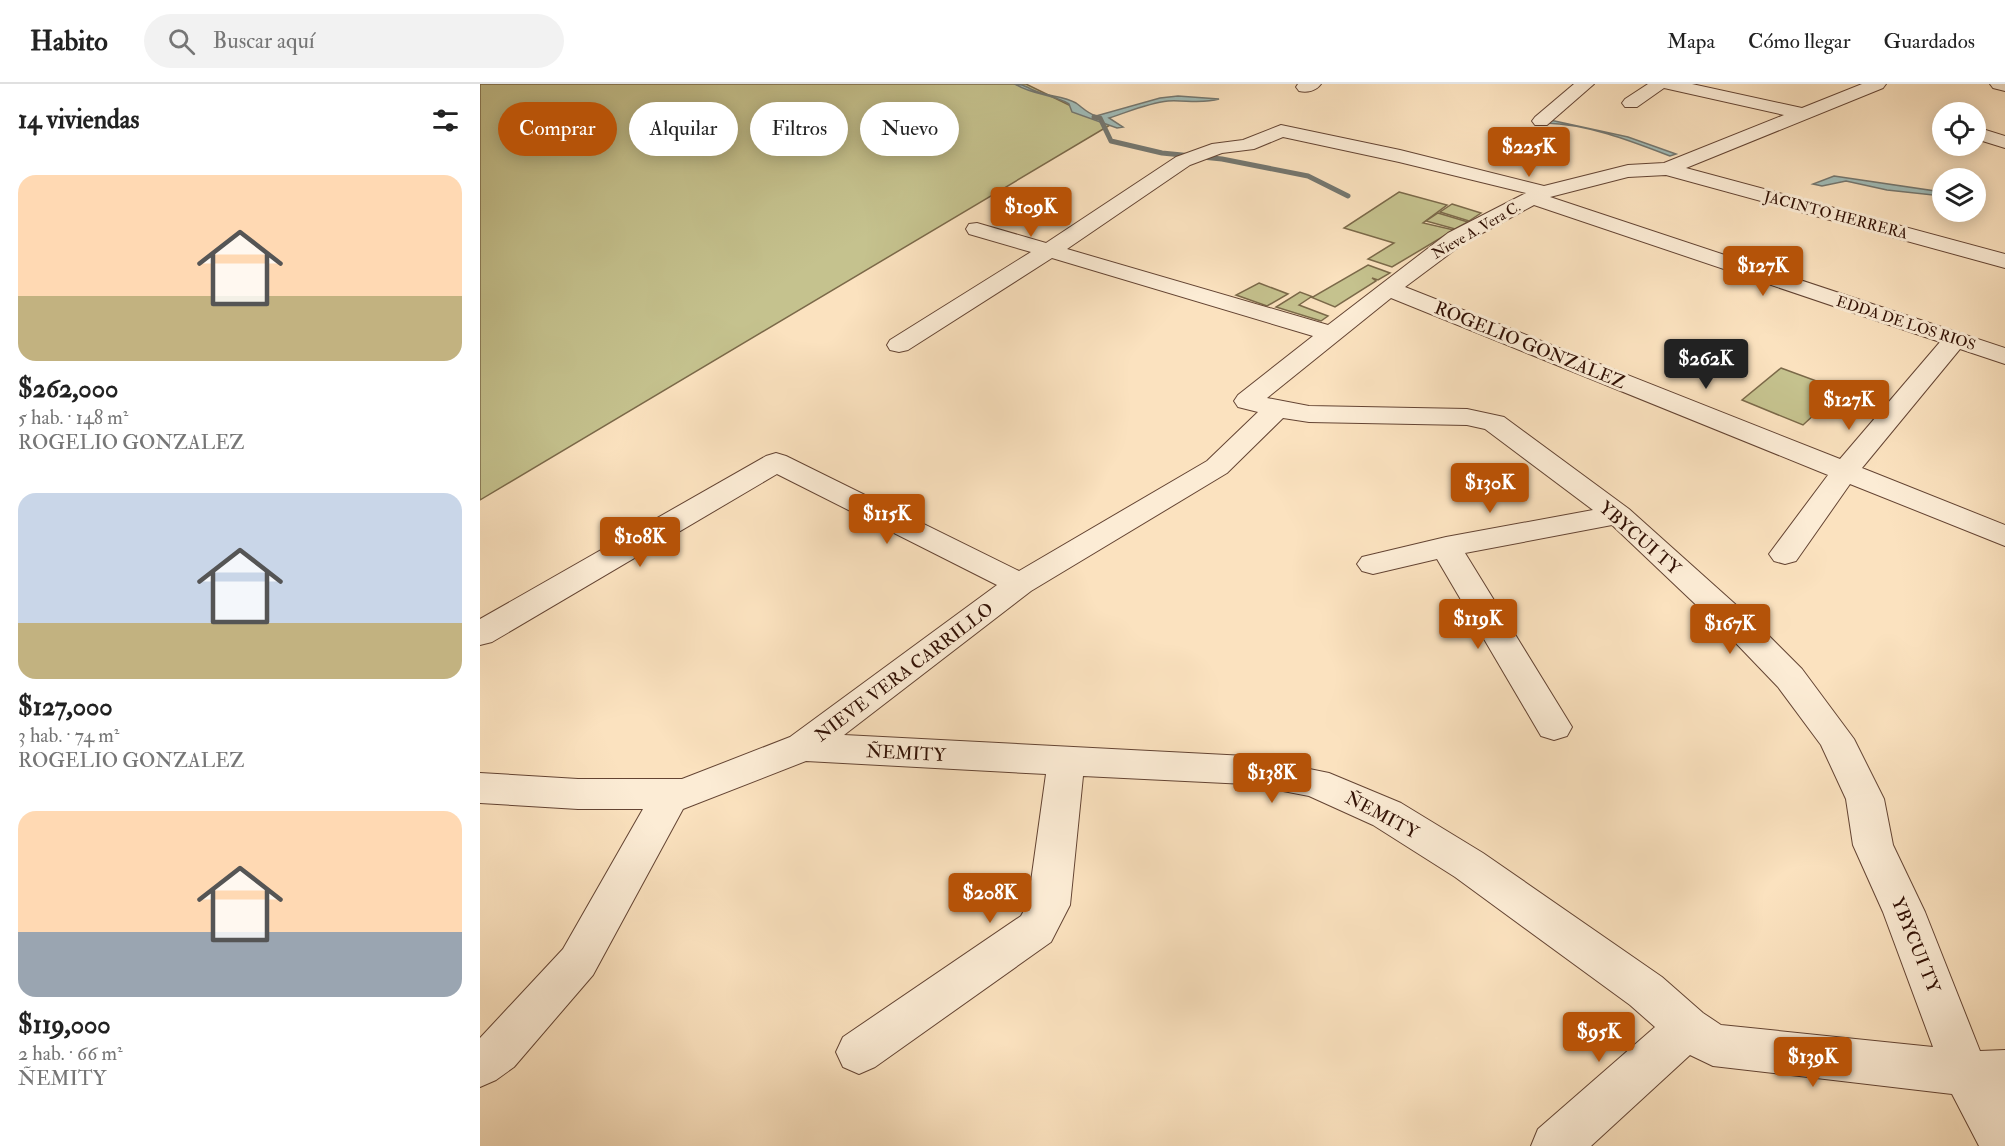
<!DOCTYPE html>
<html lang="es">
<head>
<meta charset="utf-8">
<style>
  :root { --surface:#fff; --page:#f2f2f2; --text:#222; --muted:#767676; --line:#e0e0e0; --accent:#b45309 }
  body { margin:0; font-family:"IM FELL Double Pica",serif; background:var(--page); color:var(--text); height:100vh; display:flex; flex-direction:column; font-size:22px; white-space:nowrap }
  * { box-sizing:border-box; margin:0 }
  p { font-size:20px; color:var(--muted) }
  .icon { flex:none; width:33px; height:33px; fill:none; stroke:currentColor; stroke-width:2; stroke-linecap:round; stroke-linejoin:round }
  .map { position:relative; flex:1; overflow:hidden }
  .panel { display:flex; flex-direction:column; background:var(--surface); width:480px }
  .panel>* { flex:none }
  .guide { position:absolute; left:18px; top:18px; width:570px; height:54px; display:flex; gap:12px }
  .tools { position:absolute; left:1452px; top:18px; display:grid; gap:12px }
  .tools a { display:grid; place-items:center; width:54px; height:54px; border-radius:50%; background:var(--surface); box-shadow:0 3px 15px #0003; font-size:30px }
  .price { position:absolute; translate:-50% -51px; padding:0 14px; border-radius:6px; background:var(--accent); color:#fff; font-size:20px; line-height:39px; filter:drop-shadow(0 2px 3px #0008) }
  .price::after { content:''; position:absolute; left:50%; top:36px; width:18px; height:14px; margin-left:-9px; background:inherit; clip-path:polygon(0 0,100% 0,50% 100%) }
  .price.active { background:#222; color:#fff }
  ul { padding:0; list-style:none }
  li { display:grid; align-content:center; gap:12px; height:318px; padding:0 18px }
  li span { display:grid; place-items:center; height:186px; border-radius:18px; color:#555 }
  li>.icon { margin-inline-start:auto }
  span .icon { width:108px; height:108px; fill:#fffc; stroke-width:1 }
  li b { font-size:26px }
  h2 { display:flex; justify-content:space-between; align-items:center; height:72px; padding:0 18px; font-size:26px }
  .pill { padding:0 21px; border-radius:27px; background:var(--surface); box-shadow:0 3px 15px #0003; font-size:21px; line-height:54px }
  .pill.active { background:var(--accent); color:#fff }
  header { display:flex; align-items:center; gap:36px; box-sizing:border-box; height:84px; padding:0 30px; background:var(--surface); border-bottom:2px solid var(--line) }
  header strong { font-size:28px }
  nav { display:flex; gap:33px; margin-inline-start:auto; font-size:21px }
  .search { width:420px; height:54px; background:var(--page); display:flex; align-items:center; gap:15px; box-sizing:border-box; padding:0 21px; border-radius:33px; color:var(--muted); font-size:22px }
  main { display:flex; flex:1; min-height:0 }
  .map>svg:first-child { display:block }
  .green { fill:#c5c28e; stroke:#7b6949; stroke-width:1.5 }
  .water { fill:#a0bcb8; stroke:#747770; stroke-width:1.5 }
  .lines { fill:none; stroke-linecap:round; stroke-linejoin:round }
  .stream { stroke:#747770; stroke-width:5 }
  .minor-casing { stroke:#644433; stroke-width:2 }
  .minor { fill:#fcecd5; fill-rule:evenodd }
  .labels { text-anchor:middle; stroke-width:6; stroke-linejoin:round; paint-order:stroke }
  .far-street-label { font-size:15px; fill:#311004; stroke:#fcecd5 }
  .street-label { font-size:18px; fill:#311004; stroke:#fcecd5 }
</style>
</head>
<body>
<header>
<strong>Habito</strong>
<div class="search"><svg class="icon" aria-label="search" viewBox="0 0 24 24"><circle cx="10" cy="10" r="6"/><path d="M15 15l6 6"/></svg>Buscar aquí</div>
<nav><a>Mapa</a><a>Cómo llegar</a><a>Guardados</a></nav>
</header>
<main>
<section class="panel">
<h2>14 viviendas<svg class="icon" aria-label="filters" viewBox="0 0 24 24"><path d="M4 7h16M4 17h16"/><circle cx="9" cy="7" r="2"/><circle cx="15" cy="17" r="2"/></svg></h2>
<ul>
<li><span style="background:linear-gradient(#ffd9b3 65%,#c2b280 0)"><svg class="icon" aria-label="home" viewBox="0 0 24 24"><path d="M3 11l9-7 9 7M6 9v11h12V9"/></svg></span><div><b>$262,000</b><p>5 hab. · 148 m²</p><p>ROGELIO GONZALEZ</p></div></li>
<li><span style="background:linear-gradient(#c9d6e8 70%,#c2b280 0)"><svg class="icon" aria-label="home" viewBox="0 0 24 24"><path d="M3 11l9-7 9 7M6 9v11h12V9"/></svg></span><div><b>$127,000</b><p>3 hab. · 74 m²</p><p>ROGELIO GONZALEZ</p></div></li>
<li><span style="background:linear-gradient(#ffd9b3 65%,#9aa5b1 0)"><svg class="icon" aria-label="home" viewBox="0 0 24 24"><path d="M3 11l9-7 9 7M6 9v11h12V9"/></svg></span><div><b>$119,000</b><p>2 hab. · 66 m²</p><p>ÑEMITY</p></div></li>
</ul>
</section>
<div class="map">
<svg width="1525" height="1062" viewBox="0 0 1525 1062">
  <rect width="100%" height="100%" fill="#fbe2bf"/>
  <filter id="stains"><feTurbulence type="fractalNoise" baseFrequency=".00333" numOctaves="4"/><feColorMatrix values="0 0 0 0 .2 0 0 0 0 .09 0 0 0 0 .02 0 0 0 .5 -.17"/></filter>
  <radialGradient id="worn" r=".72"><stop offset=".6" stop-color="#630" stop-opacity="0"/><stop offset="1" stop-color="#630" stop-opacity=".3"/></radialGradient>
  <g class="green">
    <polygon points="0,0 546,0 630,41 0,416"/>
    <polygon points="919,108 967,121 943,139 974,146 912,183 888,175 914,159 864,144"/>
    <polygon points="972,120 1001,129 989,137 960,128"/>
    <polygon points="958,129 988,138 975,145 946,137"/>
    <polygon points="888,181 910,189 898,196 892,194 896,197 855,223 831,213 819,221 848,232 841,237 796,223 820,208 833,213"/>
    <polygon points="779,199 808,210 787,222 756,211"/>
    <polygon points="1301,284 1361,306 1323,341 1262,316"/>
  </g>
  <g class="water">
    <path d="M535,0C544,0 546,3 553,6C566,13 583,11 596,19C603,24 607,29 616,32L680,14L698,12L739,15C723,20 705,16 688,17C668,19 648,28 629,34L643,43L637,44L592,28L589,20C573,10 552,11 535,0Z"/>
    <path d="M1070,36L1148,53L1196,70L1190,72C1151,57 1108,40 1065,39Z"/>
    <polygon points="1354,92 1462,108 1462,112 1407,106 1366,97 1342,102 1333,100"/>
  </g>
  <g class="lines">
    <polyline class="stream" points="614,33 620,34 631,57 682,69 742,75 828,92 868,112"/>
    <g class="minor-casing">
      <g id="minor">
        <path d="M818,0H841C836,7 827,9 819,7L816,3Z"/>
        <polygon points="1094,0 1114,0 1067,41 1055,41 1052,37 1055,33"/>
        <path d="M1168,0H1212L1322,24L1382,0H1406L1403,4L1206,84L1525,170V184L1186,91L1148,93L1070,113L1525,264V280L1480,265L1382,384L1525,441V462L1370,400L1316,477L1305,480L1294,477L1289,470L1348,391L911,214L787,314L829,322L987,325L1024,333L1149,425L1274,537L1322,585L1374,655L1404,715L1413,761L1445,828L1500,967L1525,966V1062H1499L1472,1010L1233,982L1210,971L1111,1062H1051L1058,1045L1175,943L1150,921L975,793L893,741L829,712L766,700L603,692L590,821L571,858L395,983L379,990L363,983L356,968L363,953L541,832L548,819L566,690L326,677L203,725L113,891L34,983L16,996L0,1003V954L83,865L163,725H98L0,719V689L98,695H202L310,653L517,501L297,390L12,558L0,561V535L286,372L296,369L306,372L539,487L727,377L778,328L758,323L754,317L758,311L833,252L572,174L428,266L419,268L410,266L407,261L410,256L551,168L489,150L486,145L489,140L497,139L566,159L696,73L732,60L763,56L801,41L920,66L1064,102L1148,81L1184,79L1304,31L1184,4L1157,23H1145L1142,19L1145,15ZM803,53L919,78L1046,109L968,149L848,241L587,165L710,81L742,69L774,65ZM1054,121L1460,258L1360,375L925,203L984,159ZM803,334L829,338L987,341L1005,345L1113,426L966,453L882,473L877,480L882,487L893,490L957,475L1061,652L1074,656L1087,652L1092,643L985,469L1132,441L1250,553L1298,603L1341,661L1366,715L1373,761L1403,828L1453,963L1241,941L1223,929L1182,893L1003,769L921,719L849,689L766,672L364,651L551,507L747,389Z"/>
        <polygon points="1510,0 1525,0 1525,7 1513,4"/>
        <polygon points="1496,43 1525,52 1525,64 1496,55"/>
      </g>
    </g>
    <use href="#minor" class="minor"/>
  </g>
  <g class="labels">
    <g class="far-street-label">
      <text transform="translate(1356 131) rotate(15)" y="5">JACINTO HERRERA</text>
      <text transform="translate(996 146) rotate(-30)" y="5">Nieve A. Vera C.</text>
      <text transform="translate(1426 239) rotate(18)" y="5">EDDA DE LOS RIOS</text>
    </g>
    <g class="street-label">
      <text transform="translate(1050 261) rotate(22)" y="6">ROGELIO GONZALEZ</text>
      <text transform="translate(1160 454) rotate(41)" y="6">YBYCUI TY</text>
      <text transform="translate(424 588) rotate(-37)" y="6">NIEVE VERA CARRILLO</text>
      <text transform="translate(426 669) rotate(3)" y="6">ÑEMITY</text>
      <text transform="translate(902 731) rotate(28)" y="6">ÑEMITY</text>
      <text transform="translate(1436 861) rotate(68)" y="6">YBYCUI TY</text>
    </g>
  </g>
  <rect width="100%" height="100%" filter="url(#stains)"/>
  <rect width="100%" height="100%" fill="url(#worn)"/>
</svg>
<div class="tools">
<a><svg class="icon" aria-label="locate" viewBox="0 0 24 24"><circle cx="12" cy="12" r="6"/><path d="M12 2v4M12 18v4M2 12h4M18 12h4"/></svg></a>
<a><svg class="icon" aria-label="layers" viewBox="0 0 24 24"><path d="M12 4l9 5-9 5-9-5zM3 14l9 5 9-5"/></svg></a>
</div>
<b class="price" style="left:1049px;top:94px">$225K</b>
<b class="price" style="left:551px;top:154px">$109K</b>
<b class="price" style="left:1283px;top:213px">$127K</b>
<b class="price active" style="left:1226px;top:306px">$262K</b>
<b class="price" style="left:1369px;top:347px">$127K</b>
<b class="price" style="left:1010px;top:430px">$130K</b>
<b class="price" style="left:407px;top:461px">$115K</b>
<b class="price" style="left:160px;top:484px">$108K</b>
<b class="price" style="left:998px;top:566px">$119K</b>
<b class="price" style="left:1250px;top:571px">$167K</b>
<b class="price" style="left:792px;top:720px">$138K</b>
<b class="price" style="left:510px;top:840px">$208K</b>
<b class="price" style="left:1119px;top:979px">$95K</b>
<b class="price" style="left:1333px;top:1004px">$139K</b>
<div class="guide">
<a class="pill active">Comprar</a>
<a class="pill">Alquilar</a>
<a class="pill">Filtros</a>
<a class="pill">Nuevo</a>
</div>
</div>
</main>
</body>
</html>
